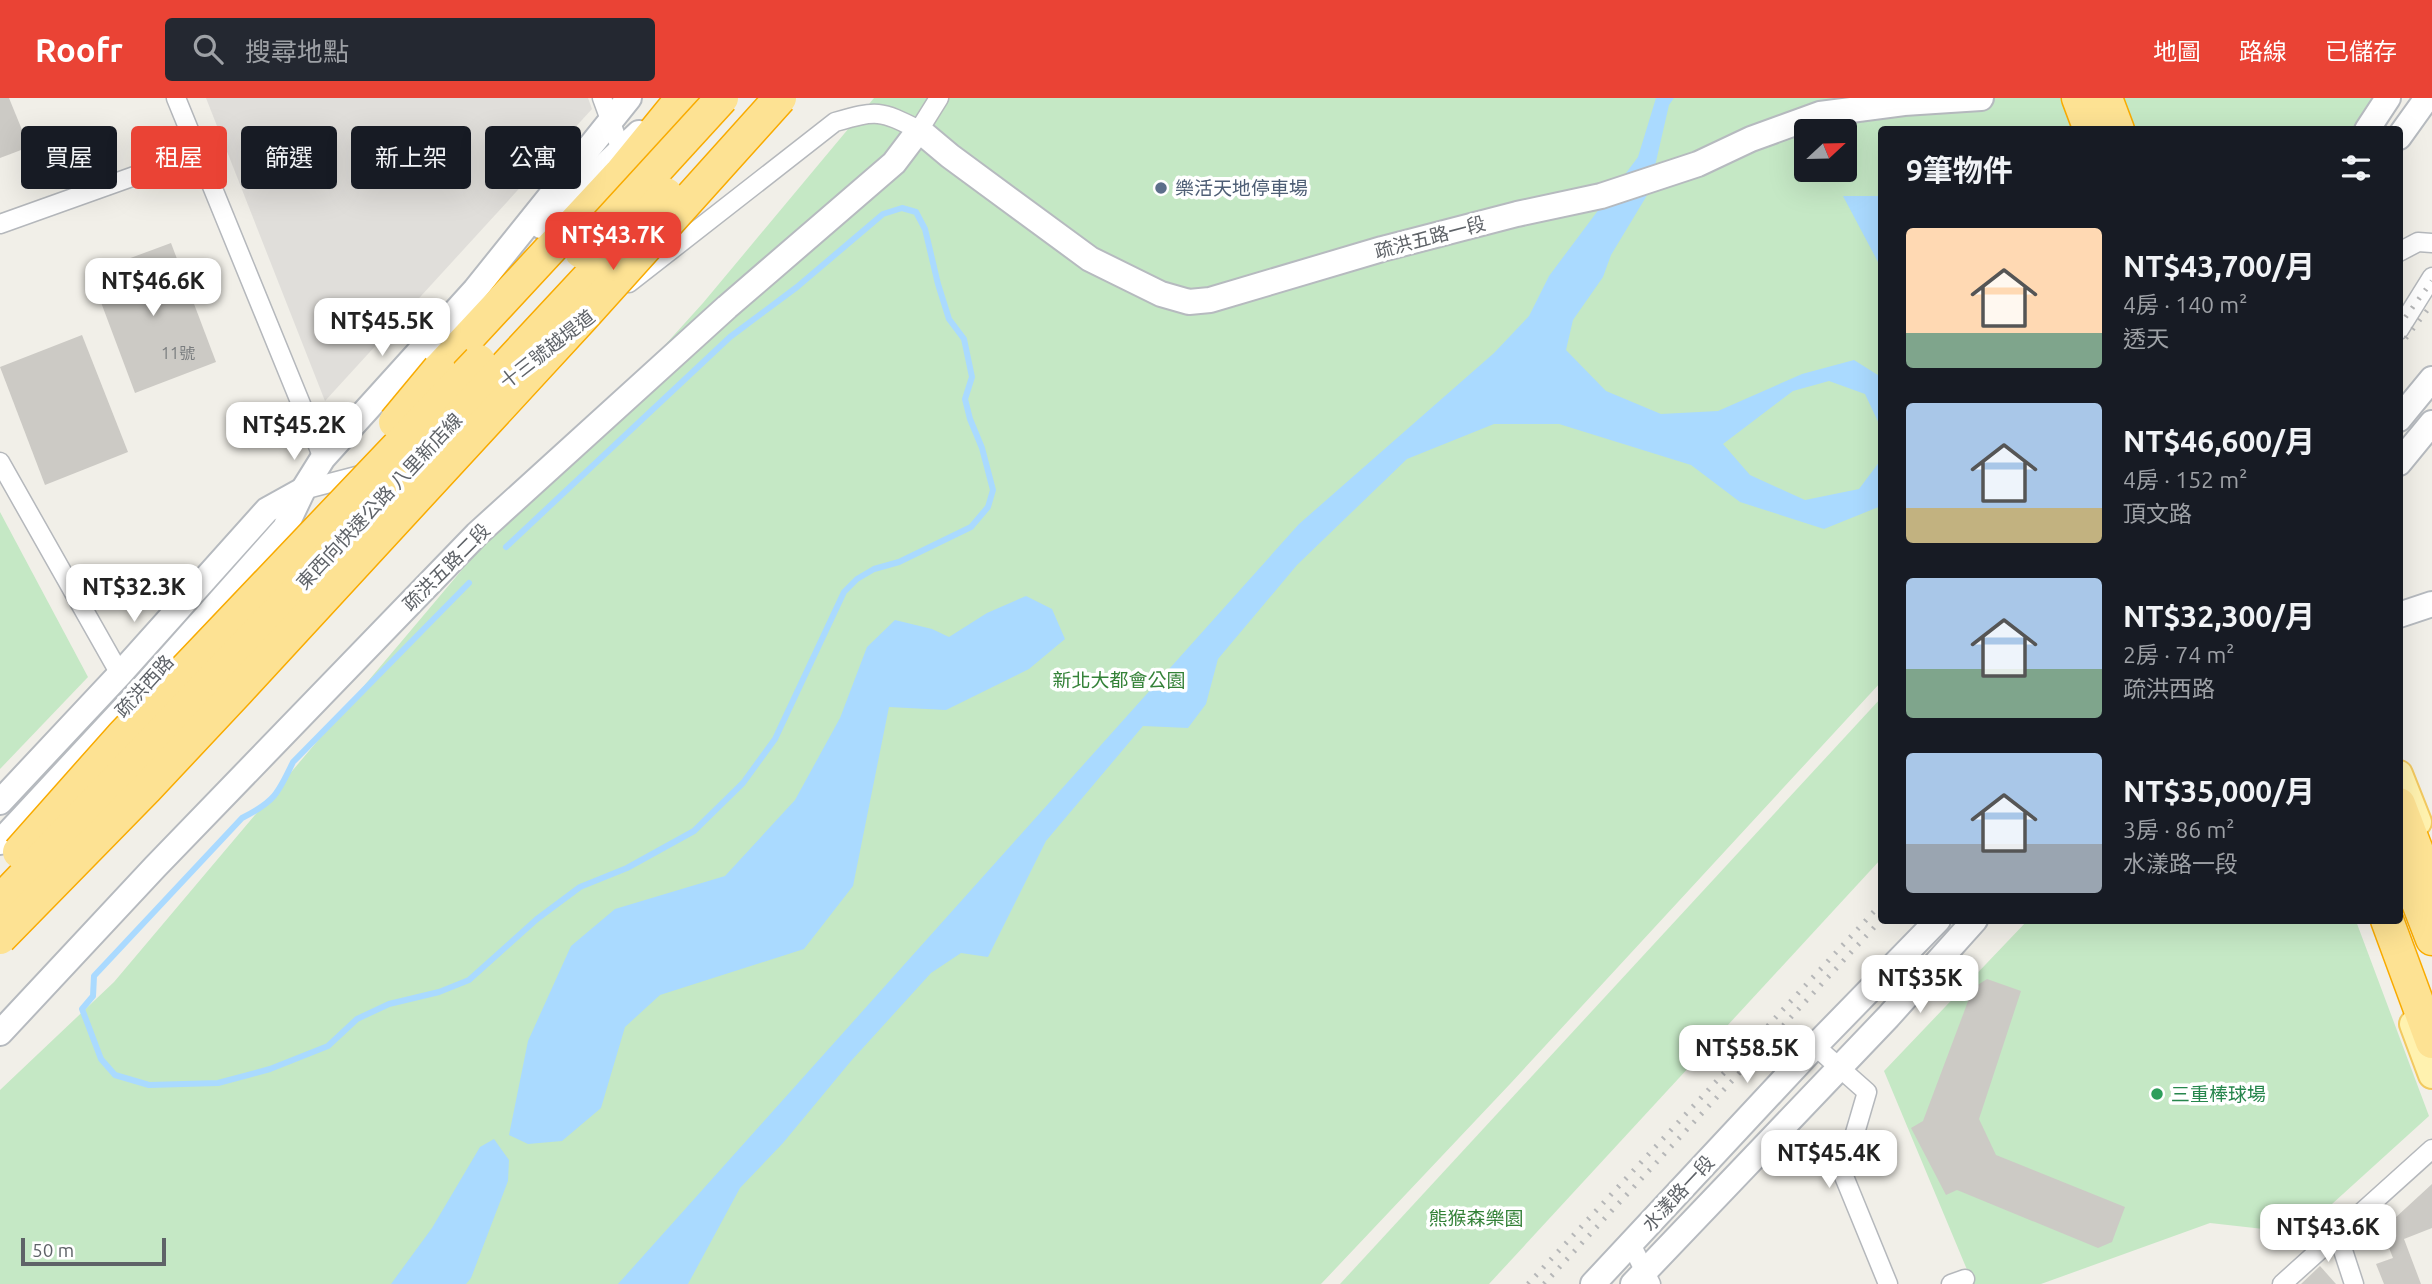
<!DOCTYPE html>
<html lang="zh-TW">
<head>
<meta charset="utf-8">
<style>
  :root { --surface:#171b24; --page:#242831; --text:#f1f3f6; --muted:#9ea1a6; --accent:#ea4335 }
  body { margin:0; font-family:Ubuntu,"Noto Sans TC",sans-serif; background:var(--page); color:var(--text); height:100vh; display:flex; flex-direction:column; font-size:26px; white-space:nowrap }
  * { box-sizing:border-box; margin:0 }
  p { font-size:23px; color:var(--muted) }
  .icon { flex:none; width:38px; height:38px; fill:none; stroke:currentColor; stroke-width:2; stroke-linecap:round; stroke-linejoin:round }
  .map { position:relative; flex:1; overflow:hidden }
  .sheet { position:absolute; left:1878px; top:28px; width:525px; height:798px; display:flex; flex-direction:column; background:var(--surface); border-radius:7px; box-shadow:0 7px 28px #0002 }
  .sheet>* { flex:none }
  .hud { position:absolute; left:21px; top:28px; width:665px; height:63px; display:flex; gap:14px }
  .needle { width:46px; rotate:68deg }
  .tools { position:absolute; left:1794px; top:21px; display:grid; gap:14px }
  .tools a { display:grid; place-items:center; width:63px; height:63px; border-radius:7px; background:var(--surface); box-shadow:0 7px 28px #0002; font-size:35px }
  .scale { position:absolute; left:21px; bottom:18px; width:145px; box-sizing:border-box; padding-left:7px; border:4px solid #5f6368; border-top:0; font-size:19px; line-height:24px; white-space:nowrap; color:#5f6368; -webkit-text-stroke:5px #fff; paint-order:stroke }
  .price { position:absolute; translate:-50% -60px; padding:0 16px; border-radius:14px; background:#fff; color:#222; font-size:23px; line-height:46px; filter:drop-shadow(0 2px 4px #0008) }
  .price::after { content:''; position:absolute; left:50%; top:42px; width:21px; height:16px; margin-left:-10px; background:inherit; clip-path:polygon(0 0,100% 0,50% 100%) }
  .price.selected { background:var(--accent); color:#fff }
  ul { padding:0; list-style:none }
  li { display:flex; align-items:center; gap:21px; height:175px; padding:0 28px }
  li span { display:grid; place-items:center; flex:none; width:196px; height:140px; border-radius:7px; color:#555 }
  li>.icon { margin-inline-start:auto }
  span .icon { width:84px; height:84px; fill:#fffc; stroke-width:1 }
  li b { font-size:30px }
  h2 { display:flex; justify-content:space-between; align-items:center; height:84px; padding:0 28px; font-size:30px }
  .pill { padding:0 24px; border-radius:7px; background:var(--surface); box-shadow:0 7px 28px #0002; font-size:24px; line-height:63px }
  .pill.selected { background:var(--accent); color:#fff }
  header { display:flex; align-items:center; gap:42px; box-sizing:border-box; height:98px; padding:0 35px; background:var(--accent); color:#fff }
  header strong { font-size:33px }
  nav { display:flex; gap:38px; margin-inline-start:auto; font-size:24px }
  .search { width:490px; height:63px; background:var(--page); display:flex; align-items:center; gap:18px; box-sizing:border-box; padding:0 24px; border-radius:7px; color:var(--muted); font-size:26px }
  .map>svg:first-child { display:block }
  .industrial { fill:#e0deda }
  .green { fill:#c5e8c5; fill-rule:evenodd }
  .water { fill:#aadaff }
  .lines { fill:none; stroke-linecap:round; stroke-linejoin:round }
  .stream { stroke:#aadaff; stroke-width:6 }
  .building { fill:#cccac5 }
  .street-casing { stroke:#b5b8bc; stroke-width:21 }
  .secondary-casing { stroke:#b6babf; stroke-width:28 }
  .primary-casing { stroke:#f2c960; stroke-width:30 }
  .highway-casing { stroke:#f9ab00; stroke-width:35 }
  .street { stroke:#fff; stroke-width:18 }
  .secondary { stroke:#fff; stroke-width:24 }
  .primary { stroke:#fff2af; stroke-width:26 }
  .highway { stroke:#fde293; stroke-width:32 }
  .rail { stroke:#b6b7b8; stroke-width:5; stroke-dasharray:2 9; stroke-linecap:butt }
  .highway-bridge-casing { stroke:#f9ab00; stroke-width:35; stroke-linecap:butt }
  .highway-bridge { stroke:#fde293; stroke-width:32 }
  .service-dot { fill:#5c6f8a; stroke:#fff; stroke-width:2.5 }
  .leisure-dot { fill:#2e9e5b; stroke:#fff; stroke-width:2.5 }
  .labels { text-anchor:middle; stroke-width:7; stroke-linejoin:round; paint-order:stroke }
  .number-label { font-size:16px; fill:#7a7d7f }
  .service-label { font-size:19px; fill:#4e5e75; stroke:#fff; text-anchor:start }
  .street-label { font-size:19px; fill:#5f6368; stroke:#fff }
  .park-label { font-size:19px; fill:#348238; stroke:#fff }
  .leisure-label { font-size:19px; fill:#27864d; stroke:#fff; text-anchor:start }
</style>
</head>
<body>
<header>
<strong>Roofr</strong>
<div class="search"><svg class="icon" aria-label="search" viewBox="0 0 24 24"><circle cx="10" cy="10" r="6"/><path d="M15 15l6 6"/></svg>搜尋地點</div>
<nav><a>地圖</a><a>路線</a><a>已儲存</a></nav>
</header>
<div class="map">
<svg width="2432" height="1186" viewBox="0 0 2432 1186">
  <rect width="100%" height="100%" fill="#f1efe8"/>
  <polygon class="industrial" points="206,0 588,0 592,11 325,303"/>
  <g class="green">
    <path d="M874,0H2394L2368,31L1881,32V584L1510,986L1321,1186H0V992L114,884L466,467L703,205ZM1806,33H1844V72H1806Z"/>
    <polygon points="0,414 88,579 0,671"/>
    <polygon points="1881,600 1881,761 1489,1186 1340,1186"/>
    <polygon points="2027,823 2356,823 2429,1018 2300,1135 2210,1125 2041,1186 1973,1186 1884,973"/>
  </g>
  <g class="water">
    <polygon points="1656,0 1674,0 1669,7 1649,94 1611,157 1603,179 1573,222 1566,252 1606,293 1661,316 1718,313 1802,276 1854,262 1881,279 1881,330 1865,296 1829,283 1793,293 1723,346 1750,377 1805,402 1859,391 1880,363 1881,348 1881,408 1824,431 1740,404 1691,367 1559,326 1494,326 1407,361 1297,467 1218,561 1206,606 1188,630 1143,628 1046,743 988,859 961,855 931,875 851,963 783,1045 740,1090 688,1186 618,1186 1299,426 1494,255 1529,218 1549,178 1638,59"/>
    <polygon points="1843,98 1881,98 1881,167 1878,164"/>
    <polygon points="1026,498 1052,511 1065,541 1029,571 946,612 889,609 853,788 804,851 660,897 625,929 601,1010 562,1043 528,1046 509,1037 528,943 571,848 615,811 725,778 795,702 840,620 867,549 895,522 932,531 949,539 987,515"/>
    <polygon points="494,1041 509,1062 508,1083 471,1180 466,1186 391,1186 432,1130 480,1049"/>
  </g>
  <g class="lines">
    <path class="stream" d="M469,485L293,664C278,696 274,704 242,720L94,878L93,898L82,911L101,961L115,977L149,987L218,985L270,971L328,948L357,921L389,906L439,894L469,882L537,821L580,789L627,770L694,733L743,685L775,641L844,494L857,481L874,471L899,464L971,429L988,409L993,392L982,350L970,321L965,301L972,279L964,241L949,221L938,186L925,131L916,114L902,110L883,116L797,189L730,239L506,449"/>
  </g>
  <g class="building">
    <polygon points="0,0 9,0 29,49 0,60"/>
    <polygon points="171,145 216,264 135,295 90,175"/>
    <polygon points="82,237 128,354 45,387 0,269"/>
    <polygon points="1987,881 2021,893 1979,1021 1996,1057 2125,1109 2112,1144 2098,1150 1957,1092 1946,1097 1911,1030 1923,1023 1973,890"/>
    <polygon points="2432,1086 2432,1130 2404,1141 2421,1186 2384,1186 2376,1166 2393,1160 2382,1132"/>
    <polygon points="2320,1168 2336,1186 2301,1186"/>
  </g>
  <g class="lines">
    <g class="street-casing">
      <g id="street">
        <polyline points="176,0 323,360"/>
        <polyline points="602,0 621,52"/>
        <polyline points="0,126 199,55"/>
        <polyline points="2399,154 2418,144 2432,145"/>
        <path d="M629,185L835,24C877,12 880,12 919,32L939,0"/>
        <polyline points="2399,232 2432,179"/>
        <polyline points="0,364 120,576"/>
        <polyline points="303,392 368,375"/>
        <polyline points="1815,948 1867,994 1843,1076 1888,1186"/>
        <polyline points="2337,1134 2354,1186"/>
        <polyline points="1631,1146 1651,1186"/>
        <polyline points="1951,1186 1965,1181"/>
        <polyline points="2282,1186 2432,1051"/>
      </g>
    </g>
    <g class="secondary-casing">
      <g id="secondary">
        <polyline points="2367,32 2388,0"/>
        <polyline points="2399,39 2427,0"/>
        <polyline points="541,128 639,35"/>
        <polyline points="2399,321 2432,281"/>
        <polyline points="2399,365 2432,325"/>
        <polyline points="2399,517 2432,506"/>
        <polyline points="0,704 120,576 267,412 303,392"/>
        <polyline points="0,744 133,601 285,430 303,392 323,360 475,192 629,0"/>
        <polyline points="0,935 155,769 477,436 727,209 894,65 919,32 950,58 1090,161 1161,196 1189,204 1210,202 1382,151 1517,116 1601,98 1698,66 1751,41 1820,16 1904,5 1981,0"/>
        <polyline points="1593,1186 1815,948 1938,822"/>
        <polyline points="1633,1186 1888,919 1975,822"/>
      </g>
    </g>
    <g class="primary-casing">
      <g id="primary">
        <polyline points="2399,676 2418,724"/>
        <polyline points="2413,926 2432,977"/>
      </g>
    </g>
    <g class="highway-casing">
      <g id="highway">
        <polyline points="2078,0 2090,32"/>
        <polyline points="2106,0 2118,32"/>
        <polyline points="439,271 620,76 682,0"/>
        <polyline points="2399,706 2432,792"/>
        <polyline points="2405,771 2432,841"/>
        <polyline points="2387,822 2432,944"/>
      </g>
    </g>
    <use href="#street" class="street"/>
    <use href="#secondary" class="secondary"/>
    <use href="#primary" class="primary"/>
    <use href="#highway" class="highway"/>
    <g class="rail">
      <polyline points="2399,228 2432,183"/>
      <polyline points="2399,249 2432,206"/>
      <polyline points="1528,1186 1881,806"/>
      <polyline points="1544,1186 1881,822"/>
    </g>
    <g class="highway-bridge-casing">
      <g id="highway-bridge">
        <polyline points="581,154 722,0"/>
        <polyline points="395,324 439,271"/>
        <polyline points="19,754 122,638 479,263"/>
        <polyline points="0,803 278,513 666,96"/>
        <polyline points="0,840 147,690 238,593 583,219 780,0"/>
      </g>
    </g>
    <use href="#highway-bridge" class="highway-bridge"/>
  </g>
  <circle class="service-dot" cx="1161" cy="90" r="7"/>
  <circle class="leisure-dot" cx="2157" cy="996" r="7"/>
  <g class="labels">
    <g class="number-label">
      <text x="178" y="261">11號</text>
    </g>
    <g class="service-label">
      <text x="1175" y="97">樂活天地停車場</text>
    </g>
    <g class="street-label">
      <text transform="translate(1430 139) rotate(-15)" y="7">疏洪五路一段</text>
      <text transform="translate(547 251) rotate(-38)" y="7">十三號越堤道</text>
      <text transform="translate(379 403) rotate(-47)" y="7">東西向快速公路 八里新店線</text>
      <text transform="translate(446 469) rotate(-45)" y="7">疏洪五路二段</text>
      <text transform="translate(144 588) rotate(-48)" y="7">疏洪西路</text>
      <text transform="translate(1678 1095) rotate(-47)" y="7">水漾路一段</text>
    </g>
    <g class="park-label">
      <text x="1119" y="589">新北大都會公園</text>
      <text x="1476" y="1127">熊猴森樂園</text>
    </g>
    <g class="leisure-label">
      <text x="2171" y="1003">三重棒球場</text>
    </g>
  </g>
</svg>
<div class="tools">
<a><svg class="needle" viewBox="-14 -14 28 28"><path d="M0-13l5 13h-10z" fill="#e53935"/><path d="M0 13l5-13h-10z" fill="#9ea1a6"/></svg></a>
</div>
<div class="scale">50 m</div>
<b class="price selected" style="left:613px;top:174px">NT$43.7K</b>
<b class="price" style="left:153px;top:220px">NT$46.6K</b>
<b class="price" style="left:382px;top:260px">NT$45.5K</b>
<b class="price" style="left:294px;top:364px">NT$45.2K</b>
<b class="price" style="left:134px;top:526px">NT$32.3K</b>
<b class="price" style="left:1920px;top:917px">NT$35K</b>
<b class="price" style="left:1747px;top:987px">NT$58.5K</b>
<b class="price" style="left:1829px;top:1092px">NT$45.4K</b>
<b class="price" style="left:2328px;top:1166px">NT$43.6K</b>
<div class="hud">
<a class="pill">買屋</a>
<a class="pill selected">租屋</a>
<a class="pill">篩選</a>
<a class="pill">新上架</a>
<a class="pill">公寓</a>
</div>
<section class="sheet">
<h2>9筆物件<svg class="icon" aria-label="filters" viewBox="0 0 24 24"><path d="M4 7h16M4 17h16"/><circle cx="9" cy="7" r="2"/><circle cx="15" cy="17" r="2"/></svg></h2>
<ul>
<li><span style="background:linear-gradient(#ffd9b3 75%,#7fa58c 0)"><svg class="icon" aria-label="home" viewBox="0 0 24 24"><path d="M3 11l9-7 9 7M6 9v11h12V9"/></svg></span><div><b>NT$43,700/月</b><p>4房 · 140 m²</p><p>透天</p></div></li>
<li><span style="background:linear-gradient(#a9c7e8 75%,#c2b280 0)"><svg class="icon" aria-label="home" viewBox="0 0 24 24"><path d="M3 11l9-7 9 7M6 9v11h12V9"/></svg></span><div><b>NT$46,600/月</b><p>4房 · 152 m²</p><p>頂文路</p></div></li>
<li><span style="background:linear-gradient(#a9c7e8 65%,#7fa58c 0)"><svg class="icon" aria-label="home" viewBox="0 0 24 24"><path d="M3 11l9-7 9 7M6 9v11h12V9"/></svg></span><div><b>NT$32,300/月</b><p>2房 · 74 m²</p><p>疏洪西路</p></div></li>
<li><span style="background:linear-gradient(#a9c7e8 65%,#9aa5b1 0)"><svg class="icon" aria-label="home" viewBox="0 0 24 24"><path d="M3 11l9-7 9 7M6 9v11h12V9"/></svg></span><div><b>NT$35,000/月</b><p>3房 · 86 m²</p><p>水漾路一段</p></div></li>
</ul>
</section>
</div>
</body>
</html>
